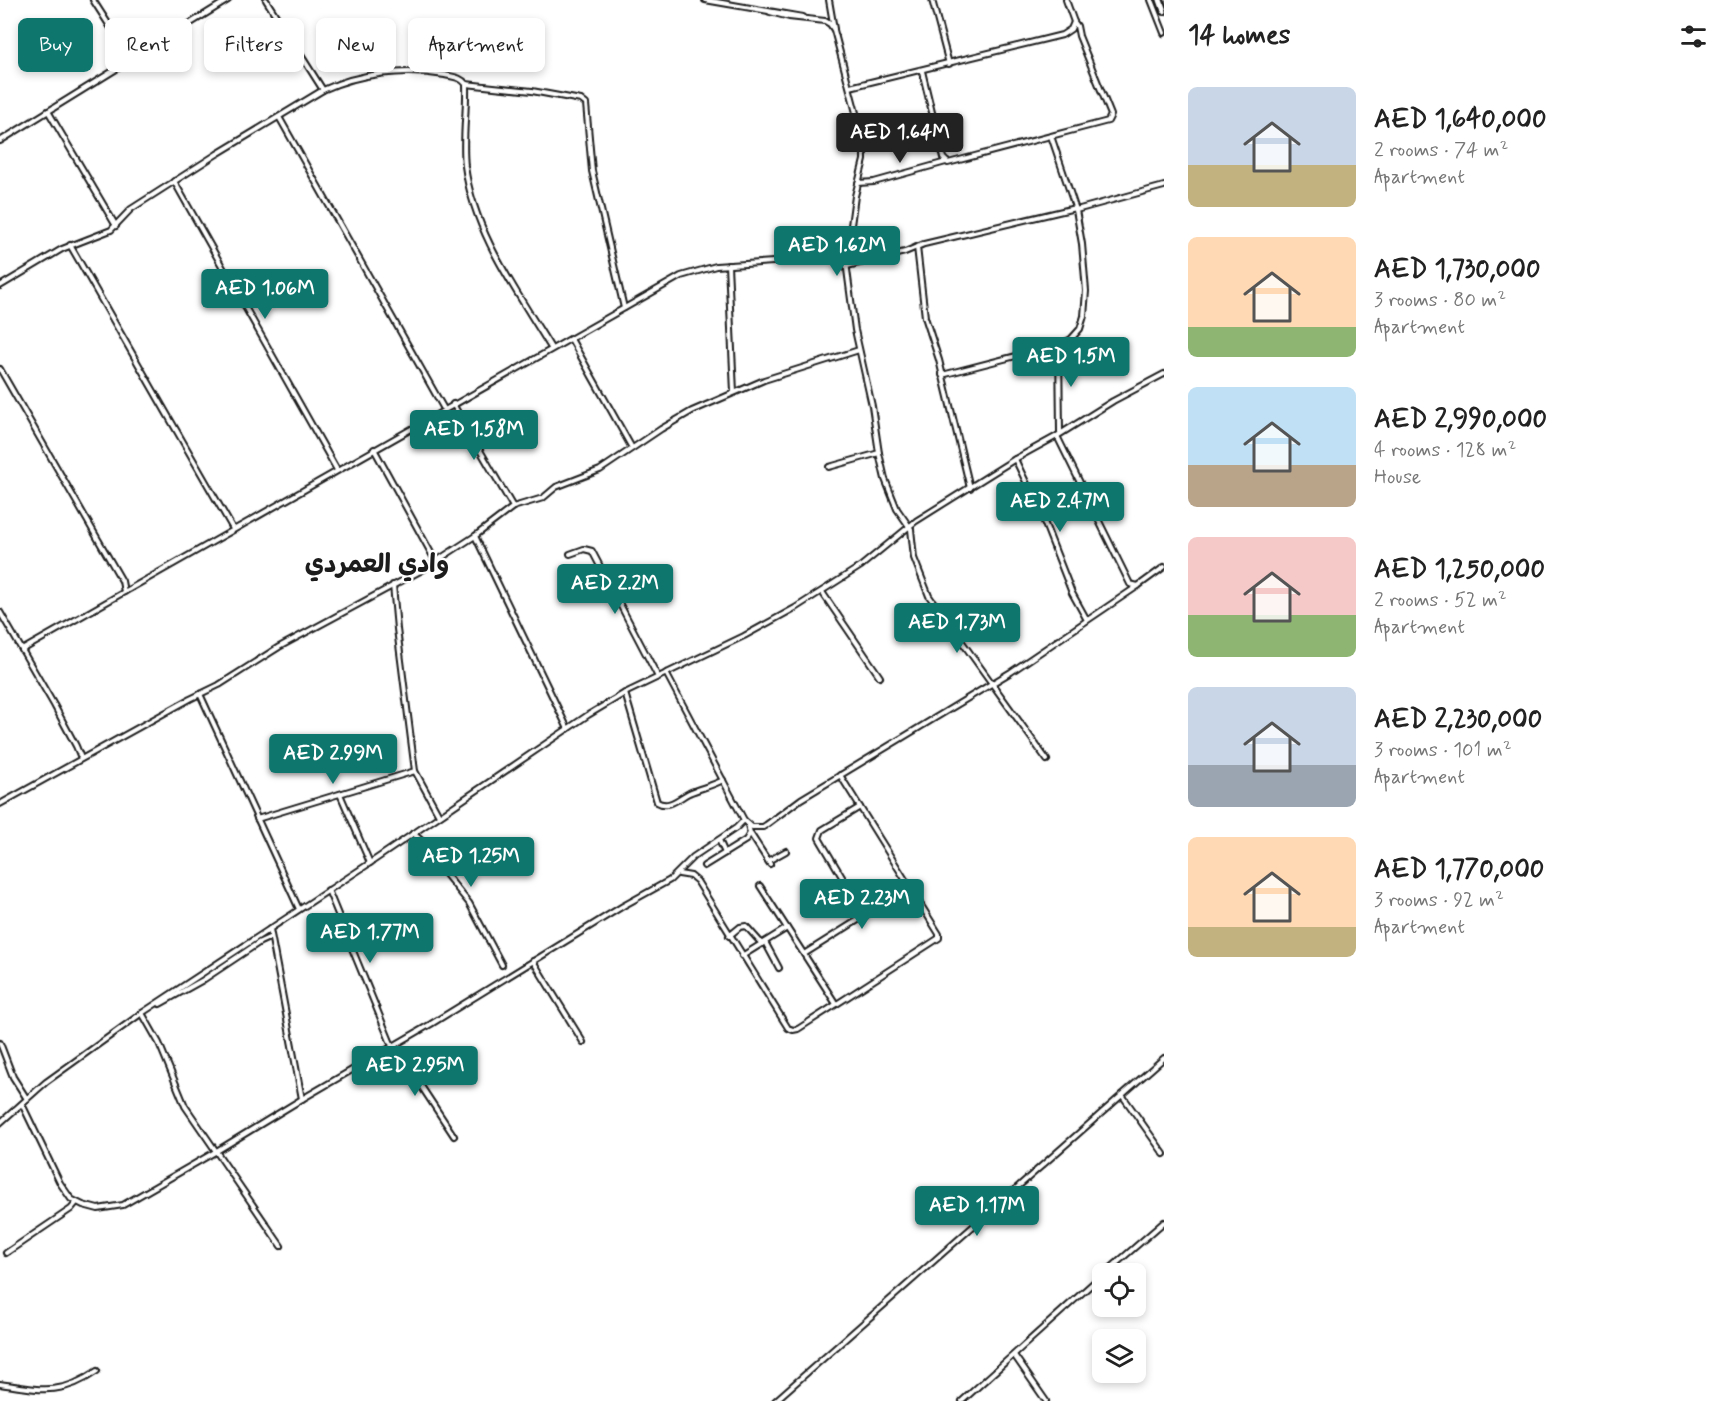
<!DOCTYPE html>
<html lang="en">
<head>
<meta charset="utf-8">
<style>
  :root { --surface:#fff; --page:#f6f6f6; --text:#222; --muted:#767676; --accent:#0f766e }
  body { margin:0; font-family:Mynerve,"Playpen Sans Arabic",sans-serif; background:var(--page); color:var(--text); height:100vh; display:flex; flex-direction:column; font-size:22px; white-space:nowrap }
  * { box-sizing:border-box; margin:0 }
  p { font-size:20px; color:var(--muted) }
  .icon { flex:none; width:33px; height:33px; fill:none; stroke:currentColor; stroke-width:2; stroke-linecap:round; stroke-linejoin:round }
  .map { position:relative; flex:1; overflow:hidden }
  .side { display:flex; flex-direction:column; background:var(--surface); width:570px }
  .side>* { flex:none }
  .hud { position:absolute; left:18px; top:18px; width:570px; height:54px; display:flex; gap:12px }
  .tools { position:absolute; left:1092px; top:1263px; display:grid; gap:12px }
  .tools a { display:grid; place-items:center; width:54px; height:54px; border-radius:9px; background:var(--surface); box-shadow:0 3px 9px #0003; font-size:30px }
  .price { position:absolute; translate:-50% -51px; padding:0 14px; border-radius:6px; background:var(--accent); color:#fff; font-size:20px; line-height:39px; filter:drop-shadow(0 2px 3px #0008) }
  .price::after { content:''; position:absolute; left:50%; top:36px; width:18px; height:14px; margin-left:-9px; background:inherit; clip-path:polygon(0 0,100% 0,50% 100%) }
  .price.on { background:#222; color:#fff }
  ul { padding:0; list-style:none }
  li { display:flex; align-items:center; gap:18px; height:150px; padding:0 24px }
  li span { display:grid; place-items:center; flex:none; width:168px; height:120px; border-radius:9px; color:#555 }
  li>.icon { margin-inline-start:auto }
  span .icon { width:72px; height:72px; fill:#fffc; stroke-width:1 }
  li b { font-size:26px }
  h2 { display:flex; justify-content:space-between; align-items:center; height:72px; padding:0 24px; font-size:26px }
  .chip { padding:0 21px; border-radius:9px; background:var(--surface); box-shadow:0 3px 9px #0003; font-size:21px; line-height:54px }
  .chip.on { background:var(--accent); color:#fff }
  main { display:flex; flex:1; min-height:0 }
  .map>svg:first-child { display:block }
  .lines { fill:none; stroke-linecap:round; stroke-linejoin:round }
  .minor-casing { stroke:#1c1c1c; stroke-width:8 }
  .major-casing { stroke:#1c1c1c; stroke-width:10 }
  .minor { stroke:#fff; stroke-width:4 }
  .major { stroke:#fff; stroke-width:5 }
  .labels { text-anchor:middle; stroke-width:4.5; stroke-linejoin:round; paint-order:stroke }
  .district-label { font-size:26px; font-weight:bold; fill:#1c1c1c; stroke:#fff }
</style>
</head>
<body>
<main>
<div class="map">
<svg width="1164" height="1401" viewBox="0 0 1164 1401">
  <rect width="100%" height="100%" fill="#fff"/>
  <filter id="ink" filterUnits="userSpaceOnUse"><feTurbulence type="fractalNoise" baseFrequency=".0167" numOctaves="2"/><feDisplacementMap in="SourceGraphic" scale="12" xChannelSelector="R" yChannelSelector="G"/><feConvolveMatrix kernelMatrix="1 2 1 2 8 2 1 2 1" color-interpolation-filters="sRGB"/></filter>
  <g filter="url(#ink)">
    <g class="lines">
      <g class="minor-casing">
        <g id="minor">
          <polyline points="93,0 131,59"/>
          <polyline points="266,0 323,90"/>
          <polyline points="705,0 803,17"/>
          <polyline points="829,0 834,29"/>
          <polyline points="932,0 949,64"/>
          <polyline points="1151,0 1164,33"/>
          <polyline points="770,12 789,17 825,21 830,24 834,30 864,143 864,160 855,196 846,262 855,330 872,406 879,453 885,479 897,509 911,529 914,558 929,596 1047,760"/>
          <polyline points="922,71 943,158 948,163 1108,121 1111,115 1079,36 1077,26 1074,22"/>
          <polyline points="466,84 532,91 581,100 586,104 592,171 624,308"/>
          <polyline points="850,87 1062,35 1071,29 1074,22 1066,0"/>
          <polyline points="48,111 116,226"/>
          <polyline points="279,117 444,409"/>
          <polyline points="0,141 228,0"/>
          <polyline points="174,181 337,470"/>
          <polyline points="858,183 874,182 946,162"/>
          <polyline points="1076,210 1164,186"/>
          <polyline points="70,245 233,529"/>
          <polyline points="917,247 925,317 939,360 970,488"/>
          <polyline points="728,265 734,392"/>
          <polyline points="847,266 905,252 924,244 1075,208"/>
          <path d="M0,286L62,249L111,230L131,209L217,154L323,90C359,73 405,68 445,75C453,77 461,77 466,84C467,112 462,138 465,166C474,234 517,291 551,348"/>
          <polyline points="571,339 632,448"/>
          <polyline points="1059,345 1060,432"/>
          <polyline points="0,369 122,581 124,592"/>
          <polyline points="942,375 1059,345 1071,339 1080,329 1084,316 1086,291 1082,244 1076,210 1051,136"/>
          <polyline points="453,404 513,507"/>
          <polyline points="1057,436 1130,584 1138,586 1164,567"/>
          <polyline points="374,449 436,562"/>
          <polyline points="1015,459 1039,509 1072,593 1087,620"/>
          <polyline points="829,467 879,453"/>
          <polyline points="475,536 568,729"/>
          <polyline points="570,554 584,549 592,551 658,677"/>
          <polyline points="393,585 397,629 415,771 439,815"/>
          <polyline points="822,592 880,677"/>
          <polyline points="0,612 54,705 76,746 81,758"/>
          <polyline points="22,650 681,276 716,266 846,257"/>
          <polyline points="666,673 744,820 752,827 763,827 766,825 801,799 1011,672 1138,586"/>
          <path d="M625,693L657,802C669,809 679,798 689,793C700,788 712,786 723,780"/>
          <polyline points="200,694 299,909"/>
          <polyline points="340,794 370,863"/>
          <polyline points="0,804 190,699 219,685 279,647 424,569 475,536 513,507 543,498 556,487 600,470 661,429 692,411 764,380 859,350"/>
          <polyline points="860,807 822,830 819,838 865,916"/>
          <polyline points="257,819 415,771"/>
          <polyline points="413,833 424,843 443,871 469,903 502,965"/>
          <polyline points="750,833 770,864"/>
          <polyline points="719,840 725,853"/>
          <polyline points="768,861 786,851"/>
          <polyline points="704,866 746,840 750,833 748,825"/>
          <polyline points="679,874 691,876 697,881 788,1028 793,1030 798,1029 939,938 939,934 840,775"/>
          <polyline points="760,886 836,1004"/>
          <polyline points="328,890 392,1046"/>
          <polyline points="270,929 302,1099"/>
          <polyline points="729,936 740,927 746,926 762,944"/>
          <polyline points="765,942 779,968"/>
          <polyline points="804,954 909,888"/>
          <polyline points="742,956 787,928"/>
          <polyline points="533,961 583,1042"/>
          <polyline points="160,1004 203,980 260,942 271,937"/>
          <polyline points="142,1013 159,1043 185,1106 281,1246"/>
          <polyline points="0,1043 13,1077 27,1099"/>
          <polyline points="394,1045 454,1136"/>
          <polyline points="1122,1095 1164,1154"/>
          <polyline points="22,1104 60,1183 71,1199 83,1205 98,1209 123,1205 215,1152 302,1099 431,1024 623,906 670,880 693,857 736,828 744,820"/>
          <polyline points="0,1123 46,1082 142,1013 370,863 588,715 625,693 744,636 795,608 861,566 916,521 1015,459 1057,436 1113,401 1164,374"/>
          <polyline points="6,1253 71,1209 76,1203"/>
          <polyline points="1104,1274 1164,1222"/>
          <polyline points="1014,1355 1046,1401"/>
          <path d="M0,1384C41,1390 61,1396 97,1371"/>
          <polyline points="775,1401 1164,1058"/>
          <polyline points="962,1401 1102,1275"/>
        </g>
      </g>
      <g class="major-casing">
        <polyline id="major" points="1160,0 1164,11"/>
      </g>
      <use href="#minor" class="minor"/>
      <use href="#major" class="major"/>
    </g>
  </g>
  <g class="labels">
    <g class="district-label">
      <text x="377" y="572">وادي العمردي</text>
    </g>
  </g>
</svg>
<div class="tools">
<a><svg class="icon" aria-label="locate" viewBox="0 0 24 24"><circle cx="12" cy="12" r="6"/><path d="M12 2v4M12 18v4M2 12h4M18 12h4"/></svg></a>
<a><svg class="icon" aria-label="layers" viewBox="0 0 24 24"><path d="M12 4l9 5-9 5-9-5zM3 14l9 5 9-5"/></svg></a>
</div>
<b class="price on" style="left:900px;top:164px">AED 1.64M</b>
<b class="price" style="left:837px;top:277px">AED 1.62M</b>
<b class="price" style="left:265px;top:320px">AED 1.06M</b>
<b class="price" style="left:1071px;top:388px">AED 1.5M</b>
<b class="price" style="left:474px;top:461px">AED 1.58M</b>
<b class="price" style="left:1060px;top:533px">AED 2.47M</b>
<b class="price" style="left:615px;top:615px">AED 2.2M</b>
<b class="price" style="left:957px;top:654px">AED 1.73M</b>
<b class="price" style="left:333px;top:785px">AED 2.99M</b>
<b class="price" style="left:471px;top:888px">AED 1.25M</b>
<b class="price" style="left:862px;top:930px">AED 2.23M</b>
<b class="price" style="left:370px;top:964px">AED 1.77M</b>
<b class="price" style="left:415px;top:1097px">AED 2.95M</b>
<b class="price" style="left:977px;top:1237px">AED 1.17M</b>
<div class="hud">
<a class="chip on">Buy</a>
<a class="chip">Rent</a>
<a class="chip">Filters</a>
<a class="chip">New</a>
<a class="chip">Apartment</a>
</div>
</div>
<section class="side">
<h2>14 homes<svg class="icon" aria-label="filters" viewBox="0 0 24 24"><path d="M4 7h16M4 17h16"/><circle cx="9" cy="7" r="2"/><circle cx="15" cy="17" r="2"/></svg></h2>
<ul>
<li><span style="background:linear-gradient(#c9d6e8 65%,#c2b280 0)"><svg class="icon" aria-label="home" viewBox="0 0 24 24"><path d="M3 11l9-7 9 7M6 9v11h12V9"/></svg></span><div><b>AED 1,640,000</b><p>2 rooms · 74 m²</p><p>Apartment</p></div></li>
<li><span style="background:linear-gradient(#ffd9b3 75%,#8fb573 0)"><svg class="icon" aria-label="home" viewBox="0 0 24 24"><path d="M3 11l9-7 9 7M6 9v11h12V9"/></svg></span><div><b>AED 1,730,000</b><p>3 rooms · 80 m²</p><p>Apartment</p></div></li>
<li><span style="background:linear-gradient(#bfe0f5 65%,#b9a48a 0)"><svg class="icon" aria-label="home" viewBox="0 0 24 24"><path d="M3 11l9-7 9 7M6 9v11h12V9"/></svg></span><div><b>AED 2,990,000</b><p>4 rooms · 128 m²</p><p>House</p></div></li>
<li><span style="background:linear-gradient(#f6c9c9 65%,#8fb573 0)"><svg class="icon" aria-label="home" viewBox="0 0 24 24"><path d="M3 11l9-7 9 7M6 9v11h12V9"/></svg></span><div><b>AED 1,250,000</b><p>2 rooms · 52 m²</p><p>Apartment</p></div></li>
<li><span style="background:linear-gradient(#c9d6e8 65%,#9aa5b1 0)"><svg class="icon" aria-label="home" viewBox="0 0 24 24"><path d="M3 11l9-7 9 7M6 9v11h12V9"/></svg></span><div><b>AED 2,230,000</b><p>3 rooms · 101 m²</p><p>Apartment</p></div></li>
<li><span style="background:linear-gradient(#ffd9b3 75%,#c2b280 0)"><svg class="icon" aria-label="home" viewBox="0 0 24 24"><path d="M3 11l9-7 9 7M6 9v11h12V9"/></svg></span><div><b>AED 1,770,000</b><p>3 rooms · 92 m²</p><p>Apartment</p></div></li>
</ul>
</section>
</main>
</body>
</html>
